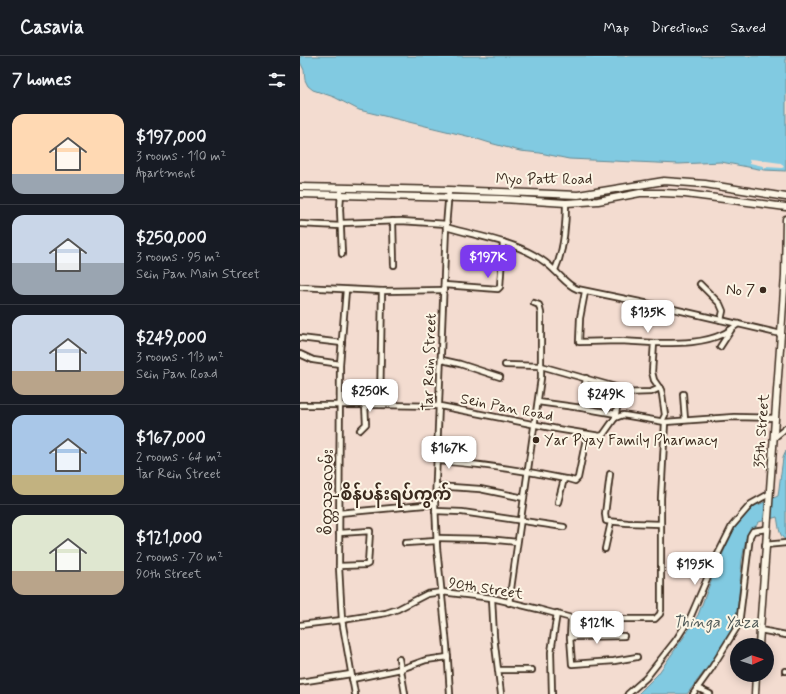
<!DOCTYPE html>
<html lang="en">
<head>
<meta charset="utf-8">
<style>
  :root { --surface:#171b24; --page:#242831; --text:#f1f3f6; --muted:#9ea1a6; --line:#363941; --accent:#7c3aed }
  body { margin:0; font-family:Mynerve,"Noto Sans Myanmar",sans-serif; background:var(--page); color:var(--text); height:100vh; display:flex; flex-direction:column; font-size:15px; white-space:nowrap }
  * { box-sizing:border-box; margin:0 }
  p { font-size:13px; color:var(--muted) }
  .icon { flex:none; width:22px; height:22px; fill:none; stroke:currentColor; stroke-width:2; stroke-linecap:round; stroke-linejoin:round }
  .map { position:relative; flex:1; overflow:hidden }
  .details { display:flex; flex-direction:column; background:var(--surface); width:300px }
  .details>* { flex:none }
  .needle { width:26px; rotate:87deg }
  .controls { position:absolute; left:430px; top:582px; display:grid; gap:8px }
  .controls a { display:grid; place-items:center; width:44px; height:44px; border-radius:50%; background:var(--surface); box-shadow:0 2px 10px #0003; font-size:20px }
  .price { position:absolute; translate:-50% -34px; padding:0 9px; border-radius:8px; background:#fff; color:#222; font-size:13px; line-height:26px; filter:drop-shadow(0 1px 2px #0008) }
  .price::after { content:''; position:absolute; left:50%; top:24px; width:12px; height:9px; margin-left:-6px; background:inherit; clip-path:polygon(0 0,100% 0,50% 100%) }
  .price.selected { background:var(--accent); color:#fff }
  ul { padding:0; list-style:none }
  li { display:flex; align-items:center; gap:12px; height:100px; padding:0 12px }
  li+li { border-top:1px solid var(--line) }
  li span { display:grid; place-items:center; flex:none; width:112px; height:80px; border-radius:12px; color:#555 }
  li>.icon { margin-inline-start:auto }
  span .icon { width:48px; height:48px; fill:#fffc; stroke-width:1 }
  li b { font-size:17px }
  h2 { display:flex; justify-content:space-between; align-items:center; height:48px; padding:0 12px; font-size:17px }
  header { display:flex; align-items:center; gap:24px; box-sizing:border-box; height:56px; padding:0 20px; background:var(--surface); border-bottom:1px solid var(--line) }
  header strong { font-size:19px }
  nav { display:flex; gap:22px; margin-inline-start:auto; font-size:14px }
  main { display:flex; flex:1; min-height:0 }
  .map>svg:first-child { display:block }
  .water { fill:#81cae1; stroke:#658a93 }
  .pier { fill:#f3dcd0 }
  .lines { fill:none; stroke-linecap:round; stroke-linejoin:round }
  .minor-casing { stroke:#3b2a1e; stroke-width:8 }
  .major-casing { stroke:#3b2a1e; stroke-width:9 }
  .minor { stroke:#fcf5e5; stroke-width:4.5 }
  .major { stroke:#fcf5e5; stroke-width:6 }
  .poi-dot { fill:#3b2a1e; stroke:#fcf5e5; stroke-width:1.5 }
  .labels { text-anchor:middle; stroke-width:4; stroke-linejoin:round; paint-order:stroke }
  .street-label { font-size:15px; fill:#3b2a1e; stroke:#fcf5e5 }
  .poi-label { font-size:15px; fill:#3b2a1e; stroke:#fcf5e5; text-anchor:end }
  .water-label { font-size:16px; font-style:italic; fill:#505a58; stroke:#fcf5e5 }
  .quarter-label { font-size:17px; font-weight:bold; fill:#3b2a1e; stroke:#fcf5e5 }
</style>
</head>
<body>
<header>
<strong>Casavia</strong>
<nav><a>Map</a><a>Directions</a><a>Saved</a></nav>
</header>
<main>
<section class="details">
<h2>7 homes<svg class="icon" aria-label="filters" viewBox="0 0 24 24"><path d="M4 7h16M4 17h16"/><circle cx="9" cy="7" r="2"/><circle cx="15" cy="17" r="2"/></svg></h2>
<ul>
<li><span style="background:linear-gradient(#ffd9b3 75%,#9aa5b1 0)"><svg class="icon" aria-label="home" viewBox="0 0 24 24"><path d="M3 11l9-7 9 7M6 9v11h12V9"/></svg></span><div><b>$197,000</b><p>3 rooms · 110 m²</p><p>Apartment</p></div></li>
<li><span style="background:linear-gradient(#c9d6e8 60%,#9aa5b1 0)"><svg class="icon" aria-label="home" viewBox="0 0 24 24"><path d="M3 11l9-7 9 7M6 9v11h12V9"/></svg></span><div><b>$250,000</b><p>3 rooms · 95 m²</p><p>Sein Pan Main Street</p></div></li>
<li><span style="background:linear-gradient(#c9d6e8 70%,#b9a48a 0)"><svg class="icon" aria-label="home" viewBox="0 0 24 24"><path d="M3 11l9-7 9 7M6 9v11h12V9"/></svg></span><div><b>$249,000</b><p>3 rooms · 113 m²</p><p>Sein Pan Road</p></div></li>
<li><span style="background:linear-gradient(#a9c7e8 75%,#c2b280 0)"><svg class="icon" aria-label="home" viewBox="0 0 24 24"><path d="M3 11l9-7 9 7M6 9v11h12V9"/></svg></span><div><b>$167,000</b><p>2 rooms · 64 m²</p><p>Tar Rein Street</p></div></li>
<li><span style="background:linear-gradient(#dfe7d0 70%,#b9a48a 0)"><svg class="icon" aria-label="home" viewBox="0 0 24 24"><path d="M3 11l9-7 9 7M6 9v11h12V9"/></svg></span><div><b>$121,000</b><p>2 rooms · 70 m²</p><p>90th Street</p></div></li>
</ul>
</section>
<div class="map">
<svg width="486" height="638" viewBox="0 0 486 638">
  <rect width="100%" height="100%" fill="#f3dcd0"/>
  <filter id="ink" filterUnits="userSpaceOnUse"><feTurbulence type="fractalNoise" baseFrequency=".025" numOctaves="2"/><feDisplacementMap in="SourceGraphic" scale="8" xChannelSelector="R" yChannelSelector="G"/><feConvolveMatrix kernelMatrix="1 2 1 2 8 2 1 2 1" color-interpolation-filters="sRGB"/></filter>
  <g filter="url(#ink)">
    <g class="water">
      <polygon points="0,0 486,0 486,115 464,114 421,106 379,108 269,103 240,97 220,95 190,87 171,81 59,54 34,41 13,34 8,30 5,24 4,14 0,6"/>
      <path d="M486,395V484C478,480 479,468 477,461L459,466L446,482L442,504L437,561L433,572L416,600L387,638H338L358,618L388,575L398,559L414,517L434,473L447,458L457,448L458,449L478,440L483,402Z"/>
    </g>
    <polygon class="pier" points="452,103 481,107 484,111 482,112 465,111 464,114 463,113 463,110 450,107 449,104"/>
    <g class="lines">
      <g class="minor-casing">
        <g id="minor">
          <polyline points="149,134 146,171 135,448 137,492 147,590 150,638"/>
          <polyline points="41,136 40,153 42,198"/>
          <polyline points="93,165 94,209"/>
          <polyline points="41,167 101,165 147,168"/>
          <polyline points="0,168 41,170"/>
          <path d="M146,171C176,180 207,184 234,199C241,203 248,208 254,214C262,221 267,229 277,233L369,252L481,278"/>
          <path d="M255,214C264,194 266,169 266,147"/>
          <polyline points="400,228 420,248 423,255 421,264"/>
          <polyline points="144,229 198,233 200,231 203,186"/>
          <polyline points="0,231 82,235 144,234"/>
          <polyline points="46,234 40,308 39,511 42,564 55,638"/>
          <polyline points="285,236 280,262 279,286 320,285 354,287 352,316 354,324 361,334 362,338 365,359 362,365"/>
          <polyline points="0,282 42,287"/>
          <path d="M354,287C376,287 402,288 423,278C428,276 434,271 438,268"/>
          <polyline points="420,291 431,274"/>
          <polyline points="0,298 13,304 40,308"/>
          <polyline points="142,304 160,308 200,321"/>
          <polyline points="205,309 241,310 319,332 321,333 315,362"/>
          <polyline points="320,337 351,336 360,332"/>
          <polyline points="383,338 385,364"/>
          <polyline points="238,346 282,352 286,322"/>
          <polyline points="0,349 80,349 140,350 257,373 300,380 303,379 315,362 323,359 365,366 434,361 475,362"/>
          <polyline points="80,349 82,235"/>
          <polyline points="282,352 316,358"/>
          <polyline points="60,374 66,368 65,349"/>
          <polyline points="474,382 486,372"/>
          <path d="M137,405C180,408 223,414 265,423"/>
          <polyline points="310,418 305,458 306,465 328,467 361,468"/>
          <polyline points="136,430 180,433 224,442"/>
          <polyline points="258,446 264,423 268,423 275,425 278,422 287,378"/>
          <polyline points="135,455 162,456 264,471"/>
          <polyline points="39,457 135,448"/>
          <polyline points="39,477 70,475 68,508 66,509 39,510"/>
          <polyline points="137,482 187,483 217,486"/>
          <polyline points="105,487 137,485"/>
          <polyline points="465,489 486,487"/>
          <polyline points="305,493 311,466"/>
          <polyline points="192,542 194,581 201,638"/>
          <polyline points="209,547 241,322 241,257 239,249 234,247"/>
          <polyline points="271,563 270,581 272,608 314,605 337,601"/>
          <polyline points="0,569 42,564 86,557 98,553 127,538 142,536 192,542 238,553 275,563 355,563 360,558 361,554 361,442 365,366"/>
          <polyline points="460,574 486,579"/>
          <polyline points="270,581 324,580"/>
          <polyline points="99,603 105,638"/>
          <polyline points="198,614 232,614"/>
          <polyline points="485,615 486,615"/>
          <polyline points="52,623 101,613 126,604 148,601"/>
          <polyline points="0,626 51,618"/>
          <polyline points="397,632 410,638"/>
          <polyline points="252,638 251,596 257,557"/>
          <polyline points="328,638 346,622 376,584 390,562 415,504 432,470 451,448 469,438"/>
          <polyline points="393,638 411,613 439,568 450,480 453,475 466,473"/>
        </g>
      </g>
      <g class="major-casing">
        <g id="major">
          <polyline points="0,131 149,134 278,139 364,125 405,128 486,141"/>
          <polyline points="0,138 202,143 266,147 298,145 340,137 362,137 385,138 486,151"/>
          <polyline points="459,589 481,278 485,219 486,163"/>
          <polyline points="455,638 456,619"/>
        </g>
      </g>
      <use href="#minor" class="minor"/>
      <use href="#major" class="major"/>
    </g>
  </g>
  <g class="poi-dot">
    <circle cx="463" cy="234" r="4"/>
    <circle cx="236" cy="384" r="4"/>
  </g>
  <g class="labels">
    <g class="street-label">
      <text x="244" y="128">Myo Patt Road</text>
      <text transform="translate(129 306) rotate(-88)" y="5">Tar Rein Street</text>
      <text transform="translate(207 351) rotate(11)" y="5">Sein Pan Road</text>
      <text transform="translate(461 375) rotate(-86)" y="5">35th Street</text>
      <text transform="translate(27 436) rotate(-89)" y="5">စိတ္တသုခလမ်း</text>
      <text transform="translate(186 532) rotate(9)" y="5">90th Street</text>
    </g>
    <g class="poi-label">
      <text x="455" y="239">No 7</text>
      <text x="244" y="389" text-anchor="start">Yar Pyay Family Pharmacy</text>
    </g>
    <g class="water-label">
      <text x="416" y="571">Thinga Yaza</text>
    </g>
    <g class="quarter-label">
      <text x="96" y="444">စိန်ပန်းရပ်ကွက်</text>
    </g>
  </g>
</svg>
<div class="controls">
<a><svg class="needle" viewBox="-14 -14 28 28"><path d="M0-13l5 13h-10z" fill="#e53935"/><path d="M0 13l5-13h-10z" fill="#9ea1a6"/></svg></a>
</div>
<b class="price selected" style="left:188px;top:223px">$197K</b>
<b class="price" style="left:348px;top:278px">$135K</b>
<b class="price" style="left:70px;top:357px">$250K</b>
<b class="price" style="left:306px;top:360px">$249K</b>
<b class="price" style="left:149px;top:414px">$167K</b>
<b class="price" style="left:395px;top:530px">$195K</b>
<b class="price" style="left:297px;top:589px">$121K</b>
</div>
</main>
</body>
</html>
